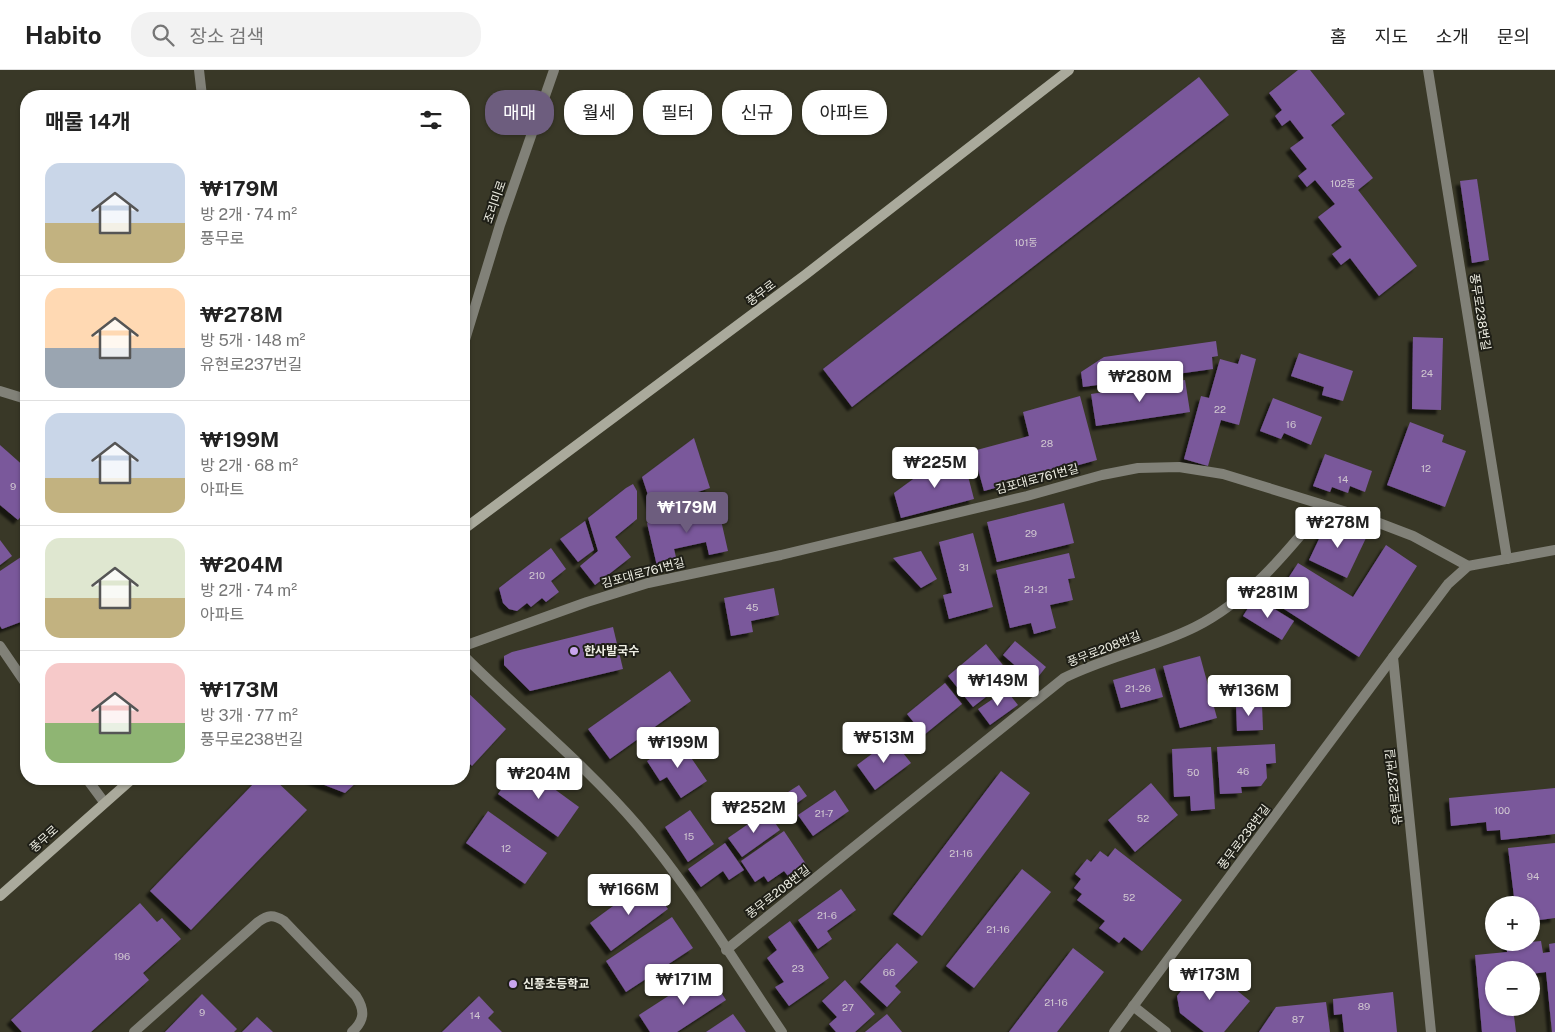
<!DOCTYPE html>
<html lang="ko">
<head>
<meta charset="utf-8">
<style>
  :root { --surface:#fff; --page:#f2f2f2; --text:#222; --muted:#767676; --line:#e0e0e0; --accent:#6d5d7e }
  body { margin:0; font-family:"Public Sans","Noto Sans KR",sans-serif; background:var(--page); color:var(--text); height:100vh; display:flex; flex-direction:column; font-size:19px; white-space:nowrap }
  * { box-sizing:border-box; margin:0 }
  p { font-size:16px; color:var(--muted) }
  .icon { flex:none; width:28px; height:28px; fill:none; stroke:currentColor; stroke-width:2; stroke-linecap:round; stroke-linejoin:round }
  .map { position:relative; flex:1; overflow:hidden }
  .side { position:absolute; left:20px; top:20px; width:450px; height:695px; display:flex; flex-direction:column; background:var(--surface); border-radius:20px; box-shadow:0 1px 4px #0004 }
  .side>* { flex:none }
  .guide { position:absolute; left:485px; top:20px; width:475px; height:45px; display:flex; gap:10px }
  .buttons { position:absolute; left:1485px; top:826px; display:grid; gap:10px }
  .buttons a { display:grid; place-items:center; width:55px; height:55px; border-radius:50%; background:var(--surface); box-shadow:0 1px 4px #0004; font-size:25px }
  .price { position:absolute; translate:-50% -42px; padding:0 11px; border-radius:5px; background:#fff; color:#222; font-size:16px; line-height:32px; filter:drop-shadow(0 1px 2px #0008) }
  .price::after { content:''; position:absolute; left:50%; top:30px; width:15px; height:11px; margin-left:-8px; background:inherit; clip-path:polygon(0 0,100% 0,50% 100%) }
  .price.current { background:var(--accent); color:#fff }
  ul { padding:0; list-style:none }
  li { display:flex; align-items:center; gap:15px; height:125px; padding:0 25px }
  li+li { border-top:1px solid var(--line) }
  li span { display:grid; place-items:center; flex:none; width:140px; height:100px; border-radius:15px; color:#555 }
  li>.icon { margin-inline-start:auto }
  span .icon { width:60px; height:60px; fill:#fffc; stroke-width:1 }
  li b { font-size:21px }
  h2 { display:flex; justify-content:space-between; align-items:center; height:60px; padding:0 25px; font-size:21px }
  .tag { padding:0 18px; border-radius:20px; background:var(--surface); box-shadow:0 1px 4px #0004; font-size:18px; line-height:45px }
  .tag.current { background:var(--accent); color:#fff }
  header { display:flex; align-items:center; gap:30px; box-sizing:border-box; height:70px; padding:0 25px; background:var(--surface); border-bottom:1px solid var(--line) }
  header strong { font-size:24px }
  nav { display:flex; gap:28px; margin-inline-start:auto; font-size:18px }
  .search { width:350px; height:45px; background:var(--page); display:flex; align-items:center; gap:12px; box-sizing:border-box; padding:0 18px; border-radius:20px; color:var(--muted); font-size:19px }
  .map>svg:first-child { display:block }
  .building { fill:#7a589b; filter:url(#shadow) }
  .lines { fill:none; stroke-linecap:round; stroke-linejoin:round }
  .lane { stroke:#818178; stroke-width:10 }
  .street { stroke:#818178; stroke-width:10 }
  .secondary { stroke:#aaaa9c; stroke-width:10 }
  .poi-dot { fill:#c9a5ee; stroke:#1f1f17; stroke-width:2 }
  .labels { text-anchor:middle; stroke-width:4; stroke-linejoin:round; paint-order:stroke }
  .number-label { font-size:10px; fill:#d1c8d1 }
  .street-label { font-size:12px; fill:#eeeee3; stroke:#1f1f17 }
  .poi-label { font-size:12px; font-weight:bold; fill:#eeeee3; stroke:#1f1f17; text-anchor:start }
</style>
</head>
<body>
<header>
<strong>Habito</strong>
<div class="search"><svg class="icon" aria-label="search" viewBox="0 0 24 24"><circle cx="10" cy="10" r="6"/><path d="M15 15l6 6"/></svg>장소 검색</div>
<nav><a>홈</a><a>지도</a><a>소개</a><a>문의</a></nav>
</header>
<div class="map">
<svg width="1555" height="962" viewBox="0 0 1555 962">
  <defs>
    <filter id="shadow"><feDropShadow dx="-4.5" dy="4.5" stdDeviation="1" flood-color="#0009"/></filter>
  </defs>
  <rect width="100%" height="100%" fill="#393827"/>
  <g class="building">
    <polygon points="1298,0 1310,0 1345,44 1331,55 1373,108 1358,120 1417,196 1379,226 1350,188 1341,195 1332,184 1342,177 1318,147 1335,134 1315,110 1307,117 1298,106 1307,99 1290,78 1304,68 1290,50 1282,56 1275,46 1282,40 1269,23"/>
    <polygon points="1199,7 1229,45 852,337 823,299"/>
    <polygon points="1477,109 1489,190 1472,193 1460,111"/>
    <polygon points="1413,267 1443,268 1441,340 1412,339"/>
    <polygon points="1216,271 1218,286 1212,287 1213,299 1083,317 1081,302 1104,287"/>
    <polygon points="1299,283 1353,301 1343,331 1322,325 1324,317 1291,306"/>
    <polygon points="1241,284 1256,289 1239,355 1221,350 1208,396 1184,389 1201,326 1209,328 1220,289 1238,294"/>
    <polygon points="1185,310 1190,342 1096,356 1091,324"/>
    <polygon points="1080,326 1097,390 984,421 973,381 1029,366 1023,342"/>
    <polygon points="1273,328 1322,347 1311,375 1284,363 1281,369 1260,361"/>
    <polygon points="1410,352 1444,365 1442,372 1466,381 1445,437 1387,415"/>
    <polygon points="694,368 710,418 652,437 642,407"/>
    <polygon points="0,375 26,398 26,440 18,450 0,435"/>
    <polygon points="1325,384 1372,401 1365,422 1350,416 1348,423 1332,417 1330,422 1313,416"/>
    <polygon points="963,387 974,429 901,448 894,423 931,396"/>
    <polygon points="633,414 637,421 637,449 615,467 631,487 595,515 580,496 598,481 588,448 626,418"/>
    <polygon points="1064,433 1074,473 997,492 987,452"/>
    <polygon points="718,437 728,481 709,485 706,472 674,479 677,491 657,496 647,453"/>
    <polygon points="1328,450 1366,468 1347,508 1309,490"/>
    <polygon points="585,451 594,480 578,492 560,469"/>
    <polygon points="973,463 993,537 949,549 943,525 952,523 939,472"/>
    <polygon points="0,470 12,486 0,495"/>
    <polygon points="1386,475 1417,496 1359,587 1273,532 1298,493 1353,527"/>
    <polygon points="551,478 566,499 551,511 559,522 546,532 542,528 531,537 527,533 517,541 509,539 503,533 499,518"/>
    <polygon points="921,481 937,509 921,518 893,488"/>
    <polygon points="1069,483 1075,508 1068,509 1073,530 1050,535 1056,558 1034,564 1031,553 1010,558 996,500"/>
    <polygon points="21,487 26,495 26,550 2,559 0,556 0,501"/>
    <polygon points="774,518 779,545 751,551 753,562 731,566 724,528"/>
    <polygon points="1255,527 1294,551 1282,570 1243,546"/>
    <polygon points="613,557 623,599 530,621 504,595 504,586 512,582"/>
    <polygon points="1015,571 1046,597 1034,612 1003,585"/>
    <polygon points="986,574 1006,599 985,616 991,623 973,637 948,606"/>
    <polygon points="1200,586 1217,648 1180,658 1163,596"/>
    <polygon points="1155,598 1163,627 1121,638 1113,610"/>
    <polygon points="670,601 691,631 610,689 588,659"/>
    <polygon points="945,613 962,634 924,665 907,644"/>
    <polygon points="464,619 506,659 472,696 464,688"/>
    <polygon points="1006,620 1018,635 990,655 978,639"/>
    <polygon points="1236,634 1262,634 1263,660 1237,661"/>
    <polygon points="892,669 911,693 875,720 857,695"/>
    <polygon points="679,670 707,711 681,728 667,707 660,711 647,691"/>
    <polygon points="1275,674 1276,693 1266,694 1267,708 1261,716 1241,717 1242,723 1220,724 1217,677"/>
    <polygon points="1211,677 1215,739 1191,741 1190,726 1174,727 1172,679"/>
    <polygon points="520,694 579,737 558,767 498,724"/>
    <polygon points="1001,701 1030,723 922,866 893,844"/>
    <polygon points="258,709 274,709 307,740 191,860 150,821"/>
    <polygon points="309,709 360,709 345,723"/>
    <polygon points="1151,713 1178,745 1135,782 1108,750"/>
    <polygon points="799,715 807,726 780,745 771,733"/>
    <polygon points="1555,718 1555,764 1501,770 1500,760 1487,761 1486,752 1451,756 1449,728"/>
    <polygon points="835,720 849,741 813,766 798,745"/>
    <polygon points="690,740 714,774 688,792 665,757"/>
    <polygon points="488,741 547,783 525,814 466,773"/>
    <polygon points="767,741 780,760 742,787 728,768"/>
    <polygon points="784,761 806,794 788,806 784,801 768,812 764,806 755,812 741,791"/>
    <polygon points="725,773 744,800 729,810 723,801 701,817 688,799"/>
    <polygon points="1555,773 1555,848 1531,851 1531,835 1515,835 1508,778"/>
    <polygon points="1115,778 1182,830 1142,881 1124,867 1119,873 1099,858 1105,851 1077,830 1082,824 1074,818 1081,809 1075,804 1087,789 1091,792 1100,781 1108,787"/>
    <polygon points="1022,799 1051,822 974,918 946,896"/>
    <polygon points="647,811 668,839 611,881 590,853"/>
    <polygon points="841,819 856,840 827,861 832,869 818,879 798,850"/>
    <polygon points="140,833 157,852 162,848 181,869 143,903 149,910 91,962 22,962 11,950"/>
    <polygon points="672,847 693,878 626,922 606,891"/>
    <polygon points="790,851 829,908 789,936 775,917 784,912 767,888 777,880 768,867"/>
    <polygon points="1541,871 1543,883 1550,882 1549,874 1555,873 1555,962 1552,962 1546,902 1531,904 1531,900 1494,900 1494,938 1513,938 1516,962 1482,962 1475,885 1507,882 1507,874"/>
    <polygon points="897,873 918,892 895,916 901,922 887,937 860,912"/>
    <polygon points="1073,878 1104,902 1057,962 1009,962"/>
    <polygon points="1203,893 1250,931 1224,962 1204,962 1180,943 1177,926"/>
    <polygon points="707,901 726,930 677,962 650,962 639,945"/>
    <polygon points="845,910 875,944 855,962 836,962 829,954 837,947 822,931"/>
    <polygon points="1393,922 1397,962 1344,962 1342,944 1334,945 1333,929"/>
    <polygon points="202,924 237,959 234,962 165,962"/>
    <polygon points="479,926 494,942 488,948 502,962 442,962"/>
    <polygon points="1326,932 1330,962 1259,962 1276,937"/>
    <polygon points="733,944 746,962 706,962"/>
    <polygon points="887,944 902,962 865,962"/>
    <polygon points="257,947 273,962 242,962"/>
  </g>
  <g class="lines">
    <g class="lane">
      <polyline points="199,0 202,26"/>
      <polyline points="1428,0 1507,489"/>
      <polyline points="0,576 26,614"/>
      <polyline points="464,576 587,532 648,513 781,485 1027,426 1102,405 1138,398 1179,397 1223,404 1366,448 1413,466 1468,496"/>
      <path d="M464,586C521,643 585,694 638,756C692,820 735,893 782,962"/>
      <polyline points="87,709 104,732"/>
      <path d="M726,880L1064,608C1106,587 1153,578 1195,557C1249,530 1287,482 1325,436"/>
    </g>
    <g class="street">
      <polyline points="464,273 500,155 554,0"/>
      <polyline points="0,321 26,329"/>
      <polyline points="1133,936 1166,962"/>
      <path d="M134,962L258,852C268,845 273,844 284,851L356,926C365,940 365,950 352,962"/>
      <polyline points="1114,962 1393,587"/>
      <polyline points="1431,962 1393,587 1448,514 1468,496 1555,480"/>
    </g>
    <g class="secondary">
      <polyline points="464,459 805,205 1069,0"/>
      <polyline points="0,826 132,709"/>
    </g>
  </g>
  <g class="poi-dot">
    <circle cx="574" cy="581" r="5"/>
    <circle cx="513" cy="914" r="5"/>
  </g>
  <g class="labels">
    <g class="number-label">
      <text x="1343" y="117">102동</text>
      <text x="1026" y="176">101동</text>
      <text x="1427" y="307">24</text>
      <text x="1220" y="343">22</text>
      <text x="1291" y="358">16</text>
      <text x="1047" y="377">28</text>
      <text x="1426" y="402">12</text>
      <text x="1343" y="413">14</text>
      <text x="13" y="420">9</text>
      <text x="1031" y="467">29</text>
      <text x="964" y="501">31</text>
      <text x="537" y="509">210</text>
      <text x="1036" y="523">21-21</text>
      <text x="752" y="541">45</text>
      <text x="1138" y="622">21-26</text>
      <text x="1243" y="705">46</text>
      <text x="1193" y="706">50</text>
      <text x="1502" y="744">100</text>
      <text x="824" y="747">21-7</text>
      <text x="1143" y="752">52</text>
      <text x="689" y="770">15</text>
      <text x="506" y="782">12</text>
      <text x="961" y="787">21-16</text>
      <text x="1533" y="810">94</text>
      <text x="1129" y="831">52</text>
      <text x="827" y="849">21-6</text>
      <text x="998" y="863">21-16</text>
      <text x="122" y="890">196</text>
      <text x="798" y="902">23</text>
      <text x="889" y="906">66</text>
      <text x="1056" y="936">21-16</text>
      <text x="1364" y="940">89</text>
      <text x="848" y="941">27</text>
      <text x="202" y="946">9</text>
      <text x="475" y="949">14</text>
      <text x="1298" y="953">87</text>
    </g>
    <g class="street-label">
      <text transform="translate(495 132) rotate(-71)" y="4">조리미로</text>
      <text transform="translate(761 223) rotate(-37)" y="4">풍무로</text>
      <text transform="translate(1480 242) rotate(81)" y="4">풍무로238번길</text>
      <text transform="translate(1037 409) rotate(-15)" y="4">김포대로761번길</text>
      <text transform="translate(643 503) rotate(-15)" y="4">김포대로761번길</text>
      <text transform="translate(1104 579) rotate(-21)" y="4">풍무로208번길</text>
      <text transform="translate(1394 717) rotate(-96)" y="4">유현로237번길</text>
      <text transform="translate(1244 767) rotate(-53)" y="4">풍무로238번길</text>
      <text transform="translate(44 769) rotate(-42)" y="4">풍무로</text>
      <text transform="translate(778 822) rotate(-38)" y="4">풍무로208번길</text>
    </g>
    <g class="poi-label">
      <text x="584" y="585">한사발국수</text>
      <text x="523" y="918">신풍초등학교</text>
    </g>
  </g>
</svg>
<div class="buttons">
<a>+</a>
<a>−</a>
</div>
<b class="price" style="left:1140px;top:333px">₩280M</b>
<b class="price" style="left:935px;top:419px">₩225M</b>
<b class="price current" style="left:687px;top:464px">₩179M</b>
<b class="price" style="left:1338px;top:479px">₩278M</b>
<b class="price" style="left:1268px;top:549px">₩281M</b>
<b class="price" style="left:998px;top:637px">₩149M</b>
<b class="price" style="left:1249px;top:647px">₩136M</b>
<b class="price" style="left:884px;top:694px">₩513M</b>
<b class="price" style="left:678px;top:699px">₩199M</b>
<b class="price" style="left:539px;top:730px">₩204M</b>
<b class="price" style="left:754px;top:764px">₩252M</b>
<b class="price" style="left:629px;top:846px">₩166M</b>
<b class="price" style="left:1210px;top:931px">₩173M</b>
<b class="price" style="left:684px;top:936px">₩171M</b>
<div class="guide">
<a class="tag current">매매</a>
<a class="tag">월세</a>
<a class="tag">필터</a>
<a class="tag">신규</a>
<a class="tag">아파트</a>
</div>
<section class="side">
<h2>매물 14개<svg class="icon" aria-label="filters" viewBox="0 0 24 24"><path d="M4 7h16M4 17h16"/><circle cx="9" cy="7" r="2"/><circle cx="15" cy="17" r="2"/></svg></h2>
<ul>
<li><span style="background:linear-gradient(#c9d6e8 60%,#c2b280 0)"><svg class="icon" aria-label="home" viewBox="0 0 24 24"><path d="M3 11l9-7 9 7M6 9v11h12V9"/></svg></span><div><b>₩179M</b><p>방 2개 · 74 m²</p><p>풍무로</p></div></li>
<li><span style="background:linear-gradient(#ffd9b3 60%,#9aa5b1 0)"><svg class="icon" aria-label="home" viewBox="0 0 24 24"><path d="M3 11l9-7 9 7M6 9v11h12V9"/></svg></span><div><b>₩278M</b><p>방 5개 · 148 m²</p><p>유현로237번길</p></div></li>
<li><span style="background:linear-gradient(#c9d6e8 65%,#c2b280 0)"><svg class="icon" aria-label="home" viewBox="0 0 24 24"><path d="M3 11l9-7 9 7M6 9v11h12V9"/></svg></span><div><b>₩199M</b><p>방 2개 · 68 m²</p><p>아파트</p></div></li>
<li><span style="background:linear-gradient(#dfe7d0 60%,#c2b280 0)"><svg class="icon" aria-label="home" viewBox="0 0 24 24"><path d="M3 11l9-7 9 7M6 9v11h12V9"/></svg></span><div><b>₩204M</b><p>방 2개 · 74 m²</p><p>아파트</p></div></li>
<li><span style="background:linear-gradient(#f6c9c9 60%,#8fb573 0)"><svg class="icon" aria-label="home" viewBox="0 0 24 24"><path d="M3 11l9-7 9 7M6 9v11h12V9"/></svg></span><div><b>₩173M</b><p>방 3개 · 77 m²</p><p>풍무로238번길</p></div></li>
</ul>
</section>
</div>
</body>
</html>
